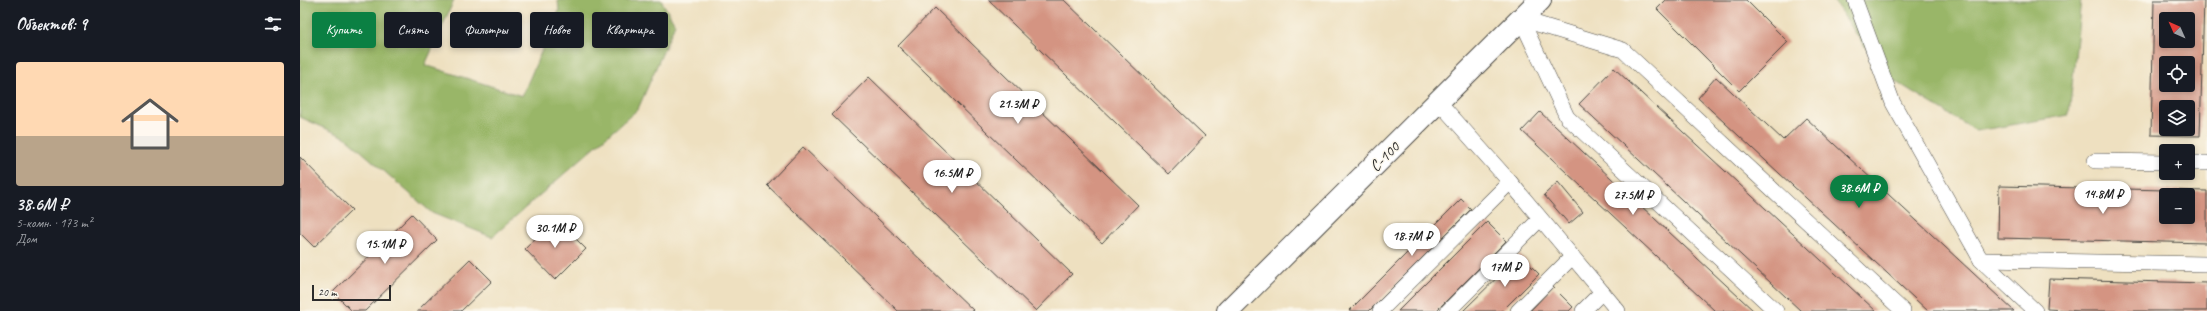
<!DOCTYPE html>
<html lang="ru">
<head>
<meta charset="utf-8">
<style>
  :root { --surface:#171b24; --page:#20242c; --text:#f1f3f6; --muted:#9ea1a6; --line:#363941; --accent:#0b8043 }
  body { margin:0; font-family:Caveat,sans-serif; background:var(--page); color:var(--text); height:100vh; display:flex; flex-direction:column; font-size:15px; white-space:nowrap }
  * { box-sizing:border-box; margin:0 }
  p { font-size:13px; color:var(--muted) }
  .icon { flex:none; width:22px; height:22px; fill:none; stroke:currentColor; stroke-width:2; stroke-linecap:round; stroke-linejoin:round }
  .map { position:relative; flex:1; overflow:hidden }
  .panel { display:flex; flex-direction:column; background:var(--surface); width:300px }
  .panel>* { flex:none }
  .top-card { position:absolute; left:12px; top:12px; width:380px; height:36px; display:flex; gap:8px }
  .needle { width:26px; rotate:315deg }
  .fabs { position:absolute; left:1859px; top:12px; display:grid; gap:8px }
  .fabs a { display:grid; place-items:center; width:36px; height:36px; border-radius:4px; background:var(--surface); box-shadow:0 2px 6px #0003; font-size:20px }
  .scale { position:absolute; left:12px; bottom:10px; width:79px; box-sizing:border-box; padding-left:4px; border:2px solid #2b2b2b; border-top:0; font-size:11px; line-height:14px; white-space:nowrap; color:#2b2b2b; -webkit-text-stroke:3px #fbf7ec; paint-order:stroke }
  .price { position:absolute; translate:-50% -34px; padding:0 9px; border-radius:14px; background:#fff; color:#222; font-size:13px; line-height:26px; filter:drop-shadow(0 1px 2px #0008) }
  .price::after { content:''; position:absolute; left:50%; top:24px; width:12px; height:9px; margin-left:-6px; background:inherit; clip-path:polygon(0 0,100% 0,50% 100%) }
  .price.selected { background:var(--accent); color:#fff }
  ul { padding:0; list-style:none }
  li { display:grid; align-content:center; gap:8px; height:212px; padding:0 16px }
  li+li { border-top:1px solid var(--line) }
  li span { display:grid; place-items:center; height:124px; border-radius:4px; color:#555 }
  li>.icon { margin-inline-start:auto }
  span .icon { width:72px; height:72px; fill:#fffc; stroke-width:1 }
  li b { font-size:17px }
  h2 { display:flex; justify-content:space-between; align-items:center; height:48px; padding:0 16px; font-size:17px }
  .tag { padding:0 14px; border-radius:4px; background:var(--surface); box-shadow:0 2px 6px #0003; font-size:14px; line-height:36px }
  .tag.selected { background:var(--accent); color:#fff }
  main { display:flex; flex:1; min-height:0 }
  .map>svg:first-child { display:block }
  .forest { fill:#99b668; stroke:#62704a }
  .building { fill:#d49482; fill-rule:evenodd }
  .lines { fill:none; stroke-linecap:round; stroke-linejoin:round }
  .lane-casing { stroke:#484641; stroke-width:16 }
  .street-casing { stroke:#484641; stroke-width:24 }
  .lane { stroke:#fff; stroke-width:15 }
  .street { stroke:#fff; stroke-width:22 }
  .labels { text-anchor:middle; stroke-width:3; stroke-linejoin:round; paint-order:stroke }
  .street-label { font-size:16px; fill:#2b2b2b; stroke:#fbf7ec }
</style>
</head>
<body>
<main>
<section class="panel">
<h2>Объектов: 9<svg class="icon" aria-label="filters" viewBox="0 0 24 24"><path d="M4 7h16M4 17h16"/><circle cx="9" cy="7" r="2"/><circle cx="15" cy="17" r="2"/></svg></h2>
<ul>
<li><span style="background:linear-gradient(#ffd9b3 60%,#b9a48a 0)"><svg class="icon" aria-label="home" viewBox="0 0 24 24"><path d="M3 11l9-7 9 7M6 9v11h12V9"/></svg></span><div><b>38.6M ₽</b><p>5-комн. · 173 m²</p><p>Дом</p></div></li>
</ul>
</section>
<div class="map">
<svg width="1907" height="311" viewBox="0 0 1907 311">
  <rect width="100%" height="100%" fill="#fbf7ec"/>
  <filter id="ink" filterUnits="userSpaceOnUse"><feTurbulence type="fractalNoise" baseFrequency=".025" numOctaves="2"/><feDisplacementMap in="SourceGraphic" scale="8" xChannelSelector="R" yChannelSelector="G"/><feConvolveMatrix kernelMatrix="1 2 1 2 8 2 1 2 1" color-interpolation-filters="sRGB"/></filter>
  <filter id="wash" filterUnits="userSpaceOnUse"><feTurbulence type="fractalNoise" baseFrequency=".012" numOctaves="4" result="noise"/><feDisplacementMap in="SourceGraphic" scale="16" xChannelSelector="R" yChannelSelector="G"/><feGaussianBlur stdDeviation="0.9" result="paint"/><feColorMatrix in="noise" values="0 0 0 0 0 0 0 0 0 0 0 0 0 0 0 0 0 1.4 0 .05"/><feComposite in="paint" operator="in"/></filter>
  <g filter="url(#wash)">
    <rect width="100%" height="100%" fill="#eee0c0"/>
    <g class="forest">
      <polygon points="0,0 154,0 125,65 222,96 259,11 258,0 361,0 375,24 338,109 192,237 132,213 45,137 0,117"/>
      <polygon points="1533,0 1781,0 1769,115 1676,131 1584,74"/>
    </g>
    <g id="blocks">
      <g class="building">
        <polygon points="688,0 764,0 905,136 869,174"/>
        <polygon points="1366,0 1446,0 1488,42 1439,91 1357,9"/>
        <path d="M1854,0H1904L1900,136L1851,135ZM1866,19H1888V41H1866ZM1866,63H1888V85H1866ZM1866,107H1888V129H1866Z"/>
        <polygon points="635,8 838,205 802,243 598,46"/>
        <polygon points="1314,68 1576,311 1501,311 1279,104"/>
        <polygon points="569,77 772,274 736,311 532,115"/>
        <polygon points="1416,77 1483,140 1506,118 1714,311 1628,311 1398,98"/>
        <polygon points="1240,112 1454,311 1415,311 1222,131"/>
        <polygon points="503,147 674,311 598,311 467,185"/>
        <polygon points="0,157 52,210 14,247 0,233"/>
        <polygon points="1258,182 1283,212 1269,224 1244,195"/>
        <path d="M1699,186L1907,191V243L1698,238ZM1866,195H1888V217H1866Z"/>
        <polygon points="1161,199 1171,209 1069,311 1049,311"/>
        <polygon points="112,214 137,240 65,311 52,311 33,292"/>
        <polygon points="255,218 286,249 255,280 225,249"/>
        <polygon points="1187,222 1206,241 1136,311 1098,311"/>
        <polygon points="1220,255 1239,274 1202,311 1163,311"/>
        <polygon points="170,259 192,281 161,311 117,311"/>
        <polygon points="1749,279 1907,283 1907,311 1780,311 1747,309"/>
        <polygon points="1253,287 1273,307 1269,311 1230,311"/>
      </g>
    </g>
  </g>
  <g filter="url(#ink)">
    <use href="#blocks" fill-opacity="0" stroke="#484641" stroke-width="1"/>
    <g class="lines">
      <g class="lane-casing">
        <g id="lane">
          <polyline points="1555,0 1593,103 1681,260 1735,311"/>
          <polyline points="1221,19 1323,50 1603,311"/>
          <polyline points="1221,19 1267,117 1476,311"/>
          <polyline points="1138,101 1210,182 1318,311"/>
          <polyline points="1795,161 1866,162"/>
          <polyline points="1888,163 1907,163"/>
          <polyline points="1681,260 1907,264"/>
          <polyline points="1080,311 1210,182"/>
          <polyline points="1148,311 1240,219"/>
          <polyline points="1218,311 1272,257"/>
          <polyline points="1283,311 1302,292"/>
        </g>
      </g>
      <g class="street-casing">
        <polyline id="street" points="928,311 1240,0"/>
      </g>
      <use href="#lane" class="lane"/>
      <use href="#street" class="street"/>
    </g>
  </g>
  <g class="labels">
    <g class="street-label">
      <text transform="translate(1084 156) rotate(-45)" y="6">С-100</text>
    </g>
  </g>
</svg>
<div class="fabs">
<a><svg class="needle" viewBox="-14 -14 28 28"><path d="M0-13l5 13h-10z" fill="#e53935"/><path d="M0 13l5-13h-10z" fill="#9ea1a6"/></svg></a>
<a><svg class="icon" aria-label="locate" viewBox="0 0 24 24"><circle cx="12" cy="12" r="6"/><path d="M12 2v4M12 18v4M2 12h4M18 12h4"/></svg></a>
<a><svg class="icon" aria-label="layers" viewBox="0 0 24 24"><path d="M12 4l9 5-9 5-9-5zM3 14l9 5 9-5"/></svg></a>
<a>+</a>
<a>−</a>
</div>
<div class="scale">20 m</div>
<b class="price" style="left:718px;top:125px">21.3M ₽</b>
<b class="price" style="left:652px;top:194px">16.5M ₽</b>
<b class="price selected" style="left:1559px;top:209px">38.6M ₽</b>
<b class="price" style="left:1803px;top:215px">14.8M ₽</b>
<b class="price" style="left:1333px;top:216px">27.5M ₽</b>
<b class="price" style="left:255px;top:249px">30.1M ₽</b>
<b class="price" style="left:1112px;top:257px">18.7M ₽</b>
<b class="price" style="left:85px;top:265px">15.1M ₽</b>
<b class="price" style="left:1205px;top:288px">17M ₽</b>
<div class="top-card">
<a class="tag selected">Купить</a>
<a class="tag">Снять</a>
<a class="tag">Фильтры</a>
<a class="tag">Новое</a>
<a class="tag">Квартира</a>
</div>
</div>
</main>
</body>
</html>
